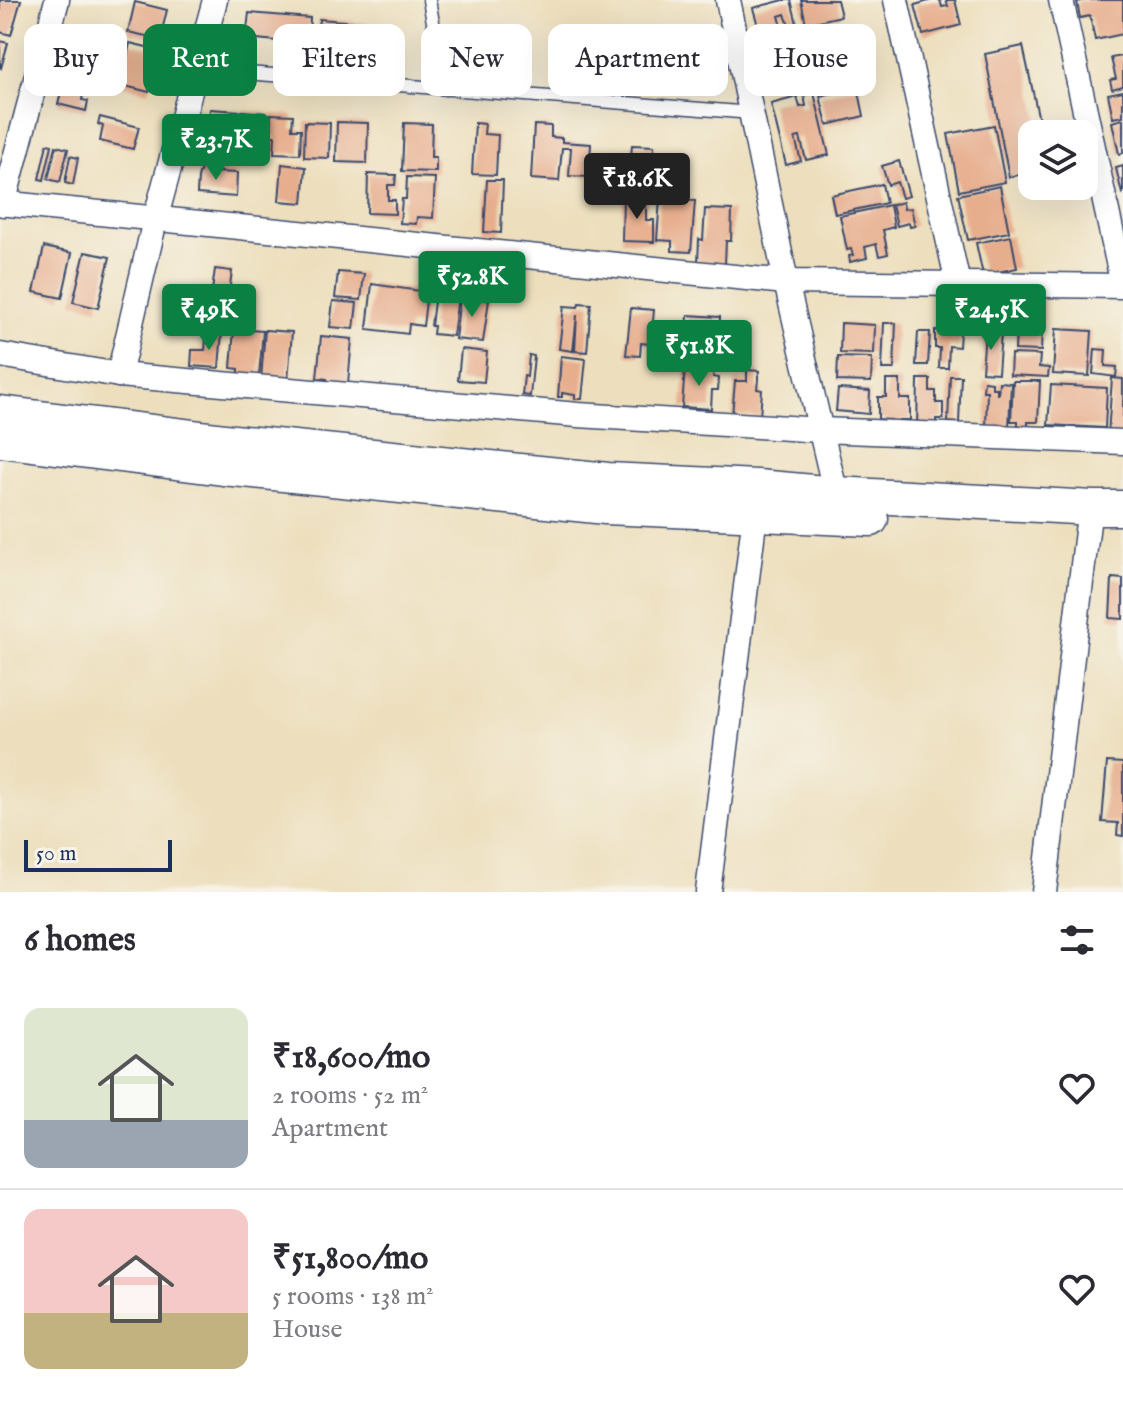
<!DOCTYPE html>
<html lang="en">
<head>
<meta charset="utf-8">
<style>
  :root { --surface:#fff; --page:#f2f2f3; --text:#2b2b33; --muted:#7c7c81; --line:#e1e1e2; --accent:#0b8043 }
  body { margin:0; font-family:"IM FELL English",serif; background:var(--page); color:var(--text); height:100vh; display:flex; flex-direction:column; font-size:30px; white-space:nowrap }
  * { box-sizing:border-box; margin:0 }
  p { font-size:26px; color:var(--muted) }
  .icon { flex:none; width:44px; height:44px; fill:none; stroke:currentColor; stroke-width:2; stroke-linecap:round; stroke-linejoin:round }
  .map { position:relative; height:892px; overflow:hidden }
  .side { display:flex; flex-direction:column; background:var(--surface); flex:1 }
  .side>* { flex:none }
  .top-card { position:absolute; left:24px; top:24px; width:1076px; height:72px; display:flex; gap:16px }
  .tools { position:absolute; left:1018px; top:120px; display:grid; gap:16px }
  .tools a { display:grid; place-items:center; width:80px; height:80px; border-radius:16px; background:var(--surface); box-shadow:0 8px 32px #0002; font-size:40px }
  .scale { position:absolute; left:24px; bottom:20px; width:148px; box-sizing:border-box; padding-left:8px; border:4px solid #1b2f5e; border-top:0; font-size:22px; line-height:28px; white-space:nowrap; color:#1b2f5e; -webkit-text-stroke:6px #f7f3e8; paint-order:stroke }
  .price { position:absolute; translate:-50% -68px; padding:0 18px; border-radius:8px; background:var(--accent); color:#fff; font-size:26px; line-height:52px; filter:drop-shadow(0 2px 4px #0008) }
  .price::after { content:''; position:absolute; left:50%; top:48px; width:24px; height:18px; margin-left:-12px; background:inherit; clip-path:polygon(0 0,100% 0,50% 100%) }
  .price.active { background:#222; color:#fff }
  ul { padding:0; list-style:none }
  li { display:flex; align-items:center; gap:24px; height:200px; padding:0 24px }
  li+li { border-top:2px solid var(--line) }
  li span { display:grid; place-items:center; flex:none; width:224px; height:160px; border-radius:16px; color:#555 }
  li>.icon { margin-inline-start:auto }
  span .icon { width:96px; height:96px; fill:#fffc; stroke-width:1 }
  li b { font-size:34px }
  h2 { display:flex; justify-content:space-between; align-items:center; height:96px; padding:0 24px; font-size:34px }
  .chip { padding:0 28px; border-radius:16px; background:var(--surface); box-shadow:0 8px 32px #0002; font-size:28px; line-height:72px }
  .chip.active { background:var(--accent); color:#fff }
  .map>svg:first-child { display:block }
  .building { fill:#e7ae8e }
  .lines { fill:none; stroke-linecap:round; stroke-linejoin:round }
  .lane-casing { stroke:#3a496c; stroke-width:15 }
  .street-casing { stroke:#3a496c; stroke-width:27 }
  .secondary-casing { stroke:#3a496c; stroke-width:37 }
  .lane { stroke:#fff; stroke-width:12 }
  .street { stroke:#fff; stroke-width:24 }
  .secondary { stroke:#fff; stroke-width:34 }
</style>
</head>
<body>
<div class="map">
<svg width="1123" height="892" viewBox="0 0 1123 892">
  <rect width="100%" height="100%" fill="#f7f3e8"/>
  <filter id="ink" filterUnits="userSpaceOnUse"><feTurbulence type="fractalNoise" baseFrequency=".0125" numOctaves="2"/><feDisplacementMap in="SourceGraphic" scale="16" xChannelSelector="R" yChannelSelector="G"/><feConvolveMatrix kernelMatrix="1 2 1 2 8 2 1 2 1" color-interpolation-filters="sRGB"/></filter>
  <filter id="wash" filterUnits="userSpaceOnUse"><feTurbulence type="fractalNoise" baseFrequency=".006" numOctaves="4" result="noise"/><feDisplacementMap in="SourceGraphic" scale="32" xChannelSelector="R" yChannelSelector="G"/><feGaussianBlur stdDeviation="1.8" result="paint"/><feColorMatrix in="noise" values="0 0 0 0 0 0 0 0 0 0 0 0 0 0 0 0 0 1.4 0 .05"/><feComposite in="paint" operator="in"/></filter>
  <g filter="url(#wash)">
    <rect width="100%" height="100%" fill="#eddfbd"/>
    <g id="blocks">
      <g class="building">
        <polygon points="0,0 21,0 11,35 0,32"/>
        <polygon points="784,0 791,0 797,24 789,26 785,14 779,16 782,27 760,33 753,8"/>
        <polygon points="801,0 837,0 841,16 806,24"/>
        <polygon points="932,0 940,0 942,7 948,6 946,0 955,0 961,25 923,35 915,5"/>
        <polygon points="1086,0 1123,0 1123,34 1095,40 1090,16 1080,18 1077,2"/>
        <polygon points="135,2 167,10 160,39 128,32"/>
        <polygon points="249,13 310,18 309,34 299,33 298,43 246,38"/>
        <polygon points="319,19 381,24 380,43 372,42 371,48 322,43 323,37 317,36"/>
        <polygon points="489,36 506,36 505,44 513,44 512,66 488,65"/>
        <polygon points="0,41 8,43 1,68 0,67"/>
        <polygon points="130,43 159,50 149,92 121,85"/>
        <polygon points="1023,46 1042,134 1032,134 1032,172 1009,177 985,54"/>
        <polygon points="64,49 94,55 91,67 102,70 99,82 59,73"/>
        <polygon points="852,52 857,70 848,72 851,83 843,84 841,74 837,75 839,85 817,90 810,62"/>
        <polygon points="1123,56 1123,86 1112,89 1110,80 1116,79 1111,58"/>
        <polygon points="63,84 84,89 82,100 88,101 86,111 58,104"/>
        <polygon points="858,87 864,116 827,125 820,96"/>
        <polygon points="1123,91 1123,116 1113,118 1108,94"/>
        <polygon points="814,93 829,155 806,160 800,137 795,138 801,161 786,165 771,104 797,97 800,107 806,106 804,95"/>
        <polygon points="210,109 239,111 236,149 207,147"/>
        <polygon points="242,111 266,113 264,151 240,149 240,140 247,141 247,134 241,133"/>
        <polygon points="271,114 293,115 292,129 301,129 300,154 274,153 275,136 270,136"/>
        <polygon points="100,117 139,127 133,149 100,141 103,126 98,124"/>
        <polygon points="1123,119 1123,153 1119,154 1112,122"/>
        <polygon points="305,122 330,123 329,158 304,157"/>
        <polygon points="337,122 368,123 367,163 336,162"/>
        <polygon points="404,123 432,124 431,157 436,157 436,172 402,171"/>
        <polygon points="475,123 485,124 484,134 498,135 496,175 472,174"/>
        <polygon points="534,125 551,126 551,137 562,138 562,142 591,144 589,177 569,176 571,148 562,148 559,181 531,179"/>
        <polygon points="994,125 1005,182 959,191 948,134"/>
        <polygon points="47,144 52,145 44,180 39,179"/>
        <polygon points="632,145 654,146 652,184 629,183"/>
        <polygon points="56,146 68,149 60,182 48,179"/>
        <polygon points="70,156 78,158 73,185 65,183"/>
        <polygon points="203,161 213,162 213,167 216,167 216,172 237,173 236,197 197,194 198,178"/>
        <polygon points="899,161 909,196 902,198 897,182 888,185 882,166"/>
        <polygon points="282,164 306,167 303,203 279,201"/>
        <polygon points="1123,166 1123,193 1122,194 1116,168"/>
        <polygon points="368,174 396,175 395,185 388,185 388,200 395,200 395,214 367,213"/>
        <polygon points="407,177 435,178 433,218 417,217 416,224 400,223 402,199 406,199"/>
        <polygon points="487,180 503,180 501,233 484,232"/>
        <polygon points="882,184 886,203 835,214 831,195"/>
        <polygon points="1000,186 1009,232 968,240 958,195"/>
        <polygon points="623,197 646,198 646,220 654,220 654,242 622,241"/>
        <polygon points="660,198 695,201 691,252 672,251 672,241 657,240"/>
        <polygon points="903,202 904,209 911,208 915,226 910,227 909,223 897,226 892,205"/>
        <polygon points="890,205 894,227 883,230 888,254 879,256 876,244 865,247 867,258 850,262 849,256 853,255 851,249 847,250 840,216"/>
        <polygon points="705,209 732,210 731,241 726,241 725,264 698,263 699,239 703,240"/>
        <polygon points="1011,236 1017,268 983,275 976,243"/>
        <polygon points="44,247 72,253 62,298 34,292"/>
        <polygon points="85,252 110,257 98,308 73,302"/>
        <polygon points="215,269 232,271 229,293 212,291"/>
        <polygon points="338,272 364,274 361,300 335,298"/>
        <polygon points="372,284 427,292 423,326 409,324 408,334 367,329"/>
        <polygon points="435,293 458,296 453,336 433,334 434,326 431,326"/>
        <polygon points="460,297 489,300 483,342 455,339"/>
        <polygon points="333,301 357,303 354,329 330,327"/>
        <polygon points="579,303 591,304 587,352 575,351 577,315 573,351 559,349 564,306 578,307"/>
        <polygon points="631,308 654,310 651,344 641,343 640,356 626,355"/>
        <polygon points="688,315 720,317 718,365 685,364"/>
        <polygon points="841,323 875,325 874,354 840,353"/>
        <polygon points="884,323 896,323 894,369 882,369"/>
        <polygon points="234,329 263,331 259,376 239,375 239,369 231,368"/>
        <polygon points="1016,329 1042,330 1041,351 1015,350"/>
        <polygon points="1056,329 1092,331 1089,376 1053,374"/>
        <polygon points="212,330 222,331 219,368 191,366 192,350 205,350 206,339 211,339"/>
        <polygon points="265,330 292,332 288,381 261,379"/>
        <polygon points="935,330 960,331 959,347 949,346 948,368 939,368 940,348 935,348"/>
        <polygon points="985,331 1001,333 998,373 982,372"/>
        <polygon points="918,332 930,332 928,365 916,365"/>
        <polygon points="321,336 352,339 348,384 327,382 327,379 317,378"/>
        <polygon points="461,349 487,352 484,382 458,380"/>
        <polygon points="1095,349 1106,350 1105,366 1117,367 1116,377 1093,374"/>
        <polygon points="1011,354 1040,355 1039,367 1049,368 1048,377 1010,375"/>
        <polygon points="529,355 534,356 530,396 522,395 524,376 527,377"/>
        <polygon points="561,356 586,359 582,399 575,399 575,395 562,393 562,397 558,397"/>
        <polygon points="838,357 872,358 871,382 837,381"/>
        <polygon points="685,368 714,370 713,377 719,378 718,390 712,390 711,409 682,407"/>
        <polygon points="747,370 759,371 757,389 762,390 760,417 732,415 735,381 747,381"/>
        <polygon points="950,376 961,376 959,423 948,422"/>
        <polygon points="1112,378 1123,379 1123,436 1108,435"/>
        <polygon points="918,379 930,379 930,391 936,391 936,403 943,403 943,419 936,419 936,430 917,430"/>
        <polygon points="886,380 900,380 900,399 910,399 910,420 900,420 900,427 891,427 891,420 878,419 878,397 886,397"/>
        <polygon points="984,381 992,382 992,388 997,388 997,394 998,394 999,382 1011,383 1009,427 986,427 987,391 983,391"/>
        <polygon points="1013,381 1040,381 1038,422 1028,422 1028,433 1018,433 1018,421 1011,421"/>
        <polygon points="1051,385 1107,388 1105,428 1048,425"/>
        <polygon points="838,389 870,391 869,414 836,411"/>
        <polygon points="1112,578 1123,579 1123,619 1110,618"/>
        <polygon points="1107,762 1123,763 1123,836 1117,835 1118,823 1102,822"/>
      </g>
    </g>
  </g>
  <g filter="url(#ink)">
    <use href="#blocks" fill-opacity="0" stroke="#3a496c" stroke-width="2"/>
    <g class="lines">
      <g class="lane-casing">
        <g id="lane">
          <polyline points="429,0 445,89"/>
          <polyline points="196,69 752,113"/>
        </g>
      </g>
      <g class="street-casing">
        <g id="street">
          <polyline points="728,0 786,282 839,508"/>
          <polyline points="896,0 958,284"/>
          <polyline points="1061,0 1123,285"/>
          <polyline points="0,203 786,282 1123,286"/>
          <polyline points="3,204 57,0"/>
          <polyline points="0,355 119,375 578,415 821,430 1123,442"/>
          <polyline points="119,375 155,220 215,0"/>
          <polyline points="708,892 755,514"/>
          <polyline points="1044,892 1088,523"/>
        </g>
      </g>
      <g class="secondary-casing">
        <g id="secondary">
          <polyline points="0,413 226,441 608,480 757,487 836,494 1093,508 1123,508"/>
          <polyline points="0,440 223,468 606,507 871,519"/>
        </g>
      </g>
      <use href="#lane" class="lane"/>
      <use href="#street" class="street"/>
      <use href="#secondary" class="secondary"/>
    </g>
  </g>
</svg>
<div class="tools">
<a><svg class="icon" aria-label="layers" viewBox="0 0 24 24"><path d="M12 4l9 5-9 5-9-5zM3 14l9 5 9-5"/></svg></a>
</div>
<div class="scale">50 m</div>
<b class="price" style="left:216px;top:182px">₹23.7K</b>
<b class="price active" style="left:637px;top:221px">₹18.6K</b>
<b class="price" style="left:472px;top:319px">₹52.8K</b>
<b class="price" style="left:209px;top:352px">₹49K</b>
<b class="price" style="left:991px;top:352px">₹24.5K</b>
<b class="price" style="left:699px;top:388px">₹51.8K</b>
<div class="top-card">
<a class="chip">Buy</a>
<a class="chip active">Rent</a>
<a class="chip">Filters</a>
<a class="chip">New</a>
<a class="chip">Apartment</a>
<a class="chip">House</a>
</div>
</div>
<section class="side">
<h2>6 homes<svg class="icon" aria-label="filters" viewBox="0 0 24 24"><path d="M4 7h16M4 17h16"/><circle cx="9" cy="7" r="2"/><circle cx="15" cy="17" r="2"/></svg></h2>
<ul>
<li><span style="background:linear-gradient(#dfe7d0 70%,#9aa5b1 0)"><svg class="icon" aria-label="home" viewBox="0 0 24 24"><path d="M3 11l9-7 9 7M6 9v11h12V9"/></svg></span><div><b>₹18,600/mo</b><p>2 rooms · 52 m²</p><p>Apartment</p></div><svg class="icon" aria-label="heart" viewBox="0 0 24 24"><path d="M12 20l-8-8c-3-5 5-10 8-4 3-6 11-1 8 4z"/></svg></li>
<li><span style="background:linear-gradient(#f6c9c9 65%,#c2b280 0)"><svg class="icon" aria-label="home" viewBox="0 0 24 24"><path d="M3 11l9-7 9 7M6 9v11h12V9"/></svg></span><div><b>₹51,800/mo</b><p>5 rooms · 138 m²</p><p>House</p></div><svg class="icon" aria-label="heart" viewBox="0 0 24 24"><path d="M12 20l-8-8c-3-5 5-10 8-4 3-6 11-1 8 4z"/></svg></li>
</ul>
</section>
</body>
</html>
